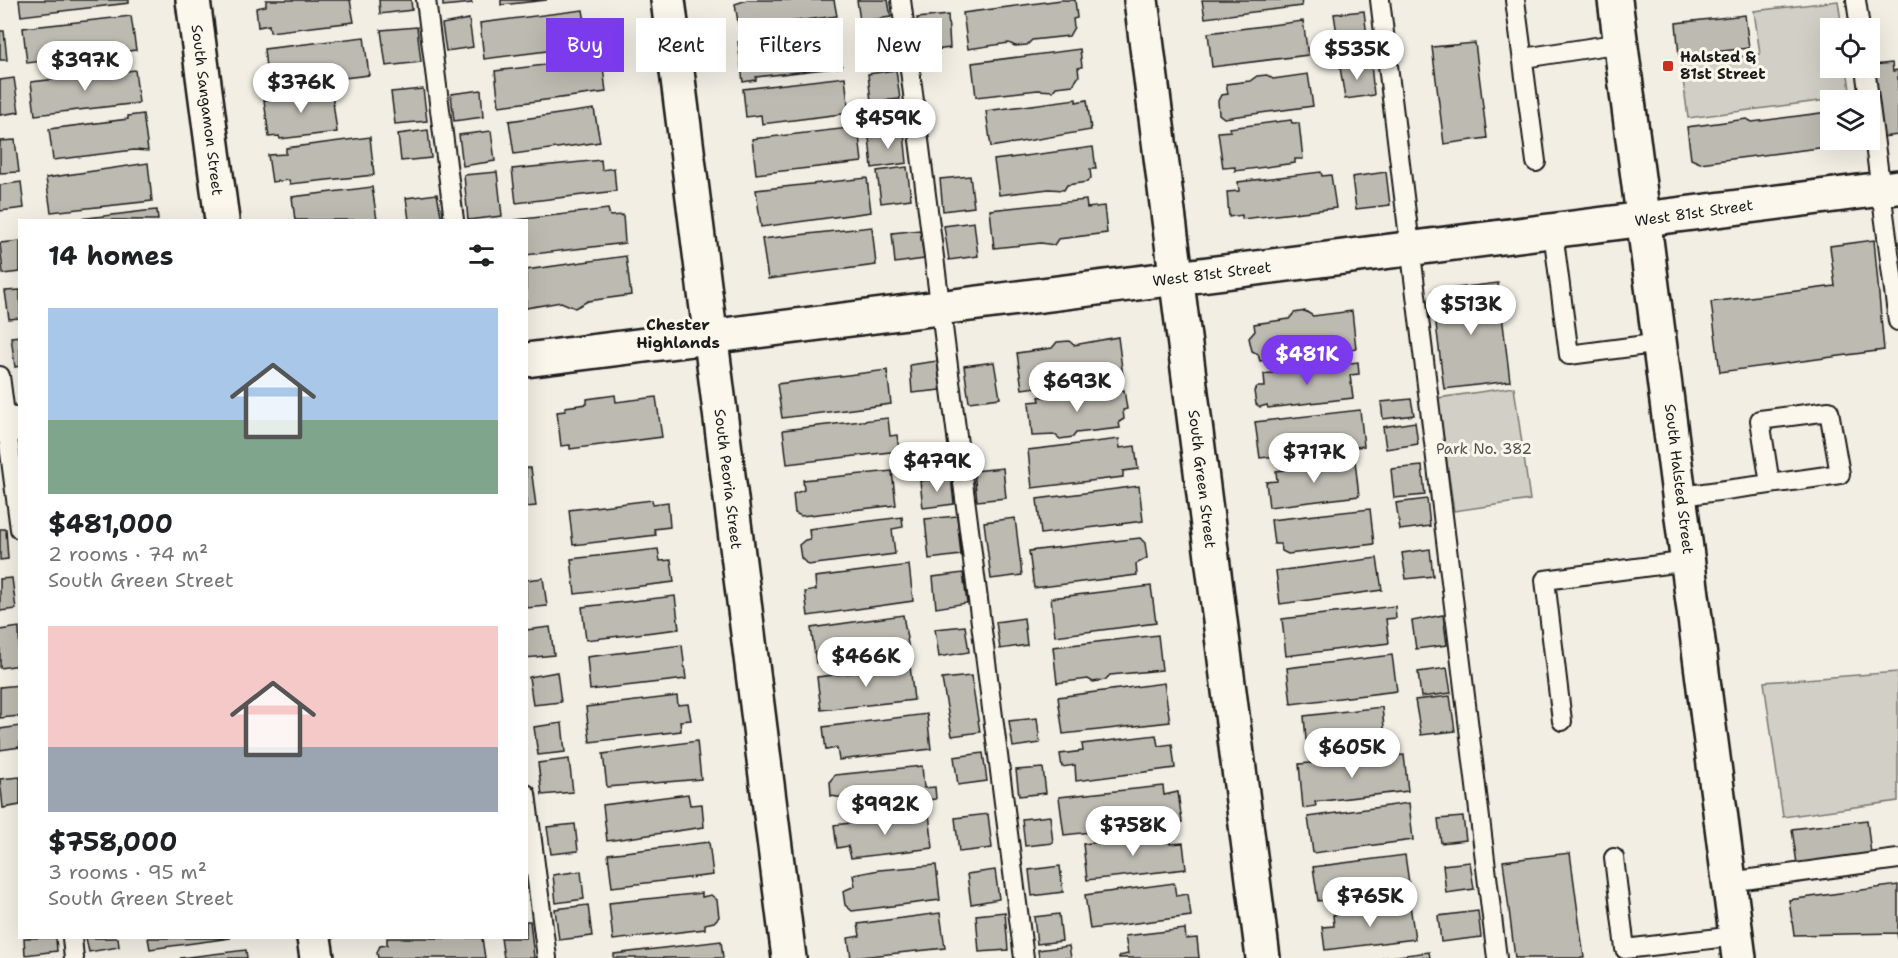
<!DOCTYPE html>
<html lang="en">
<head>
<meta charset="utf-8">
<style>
  :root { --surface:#fff; --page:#f6f6f6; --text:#202124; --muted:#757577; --accent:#7c3aed }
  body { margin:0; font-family:"Shantell Sans",sans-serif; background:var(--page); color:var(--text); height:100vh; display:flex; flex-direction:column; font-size:22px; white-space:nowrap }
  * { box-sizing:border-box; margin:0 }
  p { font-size:20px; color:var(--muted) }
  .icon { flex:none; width:33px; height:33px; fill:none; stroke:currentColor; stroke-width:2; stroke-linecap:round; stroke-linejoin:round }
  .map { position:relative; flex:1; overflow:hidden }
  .side { position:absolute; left:18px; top:219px; width:510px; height:720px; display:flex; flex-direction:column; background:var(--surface); border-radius:0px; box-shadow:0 6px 24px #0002 }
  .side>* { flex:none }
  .hud { position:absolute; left:546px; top:18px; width:570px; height:54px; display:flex; gap:12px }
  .fabs { position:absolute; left:1820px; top:18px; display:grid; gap:12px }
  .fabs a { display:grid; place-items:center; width:60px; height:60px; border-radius:0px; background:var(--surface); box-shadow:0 6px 24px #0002; font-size:30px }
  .price { position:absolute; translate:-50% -51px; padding:0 14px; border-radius:21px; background:#fff; color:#222; font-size:20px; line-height:39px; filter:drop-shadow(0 2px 3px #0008) }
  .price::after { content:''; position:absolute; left:50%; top:36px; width:18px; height:14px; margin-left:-9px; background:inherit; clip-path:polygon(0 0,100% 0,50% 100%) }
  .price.active { background:var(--accent); color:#fff }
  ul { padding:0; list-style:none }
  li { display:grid; align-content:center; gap:12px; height:318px; padding:0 30px }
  li span { display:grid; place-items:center; height:186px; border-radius:0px; color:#555 }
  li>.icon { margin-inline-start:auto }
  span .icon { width:108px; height:108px; fill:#fffc; stroke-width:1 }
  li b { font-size:26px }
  h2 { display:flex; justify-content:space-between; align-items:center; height:72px; padding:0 30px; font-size:26px }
  .chip { padding:0 21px; border-radius:0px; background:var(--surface); box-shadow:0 6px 24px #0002; font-size:21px; line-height:54px }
  .chip.active { background:var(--accent); color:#fff }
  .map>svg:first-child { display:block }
  .green { fill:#d2cfc6; stroke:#777671; stroke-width:1.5 }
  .building { fill:#bdbab1; stroke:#1c1c1c; stroke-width:1.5 }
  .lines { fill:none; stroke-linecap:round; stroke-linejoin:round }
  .service-casing { stroke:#1c1c1c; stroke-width:22 }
  .minor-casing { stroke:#1c1c1c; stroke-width:38 }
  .secondary-casing { stroke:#1c1c1c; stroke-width:38 }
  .service { stroke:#fbf7ec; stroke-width:18 }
  .minor { stroke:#fbf7ec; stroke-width:33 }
  .secondary { stroke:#fbf7ec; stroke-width:33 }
  .poi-dot { fill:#c8321e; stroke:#fbf7ec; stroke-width:2 }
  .labels { text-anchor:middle; stroke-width:6; stroke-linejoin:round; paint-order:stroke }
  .poi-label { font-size:15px; font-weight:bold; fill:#1c1c1c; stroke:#fbf7ec; text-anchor:start }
  .street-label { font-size:15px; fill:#1c1c1c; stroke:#fbf7ec }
  .park-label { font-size:15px; fill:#53524f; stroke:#fbf7ec }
  .neighbourhood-label { font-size:16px; font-weight:bold; fill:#1c1c1c; stroke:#fbf7ec }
</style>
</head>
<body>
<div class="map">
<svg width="1898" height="958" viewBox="0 0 1898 958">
  <rect width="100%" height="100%" fill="#f2eee4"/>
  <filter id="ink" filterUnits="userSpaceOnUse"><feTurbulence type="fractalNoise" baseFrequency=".0167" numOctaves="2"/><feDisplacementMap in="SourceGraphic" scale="12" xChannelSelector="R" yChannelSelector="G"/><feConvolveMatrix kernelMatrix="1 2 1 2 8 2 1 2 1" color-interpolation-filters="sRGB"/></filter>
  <g filter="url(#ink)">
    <g class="green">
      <polygon points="1838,1 1842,28 1830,28 1830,68 1847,68 1851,97 1688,118 1681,64 1760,54 1754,11"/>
      <polygon points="1514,387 1530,500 1454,511 1438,398"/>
      <polygon points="1898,672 1898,801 1783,817 1764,682"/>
    </g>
    <g class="building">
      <polygon points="19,0 129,0 129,3 21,16"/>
      <polygon points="266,0 350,0 354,22 270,32 269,25 258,27 256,8 266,6"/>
      <polygon points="379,0 411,0 412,10 380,14"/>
      <polygon points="443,0 471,0 472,3 443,6"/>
      <polygon points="501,0 547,0 501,5"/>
      <polygon points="747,0 834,0 837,16 739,28 735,4"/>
      <polygon points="857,0 888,0 891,17 860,21"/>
      <polygon points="1061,0 1075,0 1077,18 1073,19 1074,27 1069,36 1032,40 1027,45 1015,46 1009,43 968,49 963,13"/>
      <polygon points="1202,0 1301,0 1302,6 1205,18"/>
      <polygon points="583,10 585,22 593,20 596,24 598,39 595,45 484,59 480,23"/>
      <polygon points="1364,11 1367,37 1338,41 1334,14"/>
      <polygon points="948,15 950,48 919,52 917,18"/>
      <polygon points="1745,15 1749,48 1679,56 1676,23"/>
      <polygon points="131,16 136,50 27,63 23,28"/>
      <polygon points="469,19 473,47 446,51 442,24"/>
      <polygon points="1303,21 1308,55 1212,67 1208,33"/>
      <polygon points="417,27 421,62 386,66 381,30"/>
      <polygon points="837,29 842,67 756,77 756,80 743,82 738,42"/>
      <polygon points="0,31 4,31 7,60 0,60"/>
      <polygon points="891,36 895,66 868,70 864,40"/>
      <polygon points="364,37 369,75 268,87 264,49"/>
      <polygon points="1475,43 1487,138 1444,144 1432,47"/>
      <polygon points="1080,49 1082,67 1078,68 1079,76 1073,85 1056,87 1053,91 1038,90 976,97 972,63"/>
      <polygon points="602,58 606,92 499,106 495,71"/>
      <polygon points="1892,63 1893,71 1898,70 1898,135 1882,137 1873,65"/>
      <polygon points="1371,64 1374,95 1345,99 1340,67"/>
      <polygon points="135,70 139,103 35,115 31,82"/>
      <polygon points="896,70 900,99 871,102 868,74"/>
      <polygon points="1308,74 1313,106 1224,118 1219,114 1218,101 1221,95 1228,94 1226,84 1250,81 1257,76 1267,75 1273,79"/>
      <polygon points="845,77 849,113 762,124 761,115 746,117 743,89"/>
      <polygon points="14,78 19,112 0,115 0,80"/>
      <polygon points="331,87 337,132 280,139 279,136 269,137 264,100 275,99 274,94"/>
      <polygon points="423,89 427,121 395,124 391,92"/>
      <polygon points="481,90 483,117 454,121 451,94"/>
      <polygon points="1076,99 1076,102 1087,100 1091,130 991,147 986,111"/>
      <polygon points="594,109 600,142 514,154 509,121"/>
      <polygon points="1828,109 1830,109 1830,140 1849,140 1850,144 1700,163 1691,159 1687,127 1747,119 1752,122 1828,112"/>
      <polygon points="143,114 148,151 134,150 53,160 49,129 128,119 128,116"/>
      <polygon points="1291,120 1292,123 1299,123 1303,159 1295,159 1295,163 1235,171 1235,167 1223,168 1218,132 1231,131 1229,128"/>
      <polygon points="858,127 862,162 756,174 752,139"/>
      <polygon points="428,130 431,158 401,161 398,134"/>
      <polygon points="491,131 495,161 463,166 459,135"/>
      <polygon points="904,133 907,163 872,168 869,137"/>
      <polygon points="370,137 374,175 290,184 289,180 272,182 268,155 286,154 286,148"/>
      <polygon points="15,140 19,172 0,173 0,141"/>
      <polygon points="1093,147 1096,169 1090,169 1091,178 1087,182 1067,185 1064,190 1049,189 999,195 994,160"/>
      <polygon points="601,160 602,170 614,168 616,191 516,203 512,169"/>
      <polygon points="148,163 152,201 51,212 46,178"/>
      <polygon points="907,167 911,199 881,203 877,171"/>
      <polygon points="497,172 502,216 468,220 464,175"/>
      <polygon points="1321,172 1322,176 1331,175 1336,208 1242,219 1242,215 1229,217 1227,192 1239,191 1238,182"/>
      <polygon points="1386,172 1390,205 1356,209 1352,177"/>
      <polygon points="970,176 974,207 943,211 940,179"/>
      <polygon points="867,178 871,212 761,227 756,190"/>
      <polygon points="21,182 24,208 0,211 0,185"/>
      <polygon points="372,187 377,220 295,220 292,197"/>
      <polygon points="437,194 442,220 409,220 406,198"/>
      <polygon points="1086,200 1087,208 1104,206 1107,233 1058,239 1054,245 1041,243 994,248 990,210"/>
      <polygon points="608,209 610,216 623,215 625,243 526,255 526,220 515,220"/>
      <polygon points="157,210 158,220 71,220 145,211"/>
      <polygon points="974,222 978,256 949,260 944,226"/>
      <polygon points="872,227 876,265 768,279 762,239"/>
      <polygon points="920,230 924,259 895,263 892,233"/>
      <polygon points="1874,240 1884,350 1720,372 1711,302 1835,286 1830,246"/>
      <polygon points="20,241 20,272 3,274 0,243"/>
      <polygon points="626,256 631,295 588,301 575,308 561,302 526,308 526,270"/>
      <polygon points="1498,283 1510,381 1444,389 1432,291"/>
      <polygon points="20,290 20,318 9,319 5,291"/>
      <polygon points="1305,311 1313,316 1352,311 1356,349 1260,361 1258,354 1252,351 1249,338 1255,331 1254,324 1289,319 1294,313"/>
      <polygon points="20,336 20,366 15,367 11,337"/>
      <polygon points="1118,337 1123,376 1022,389 1017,353 1052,348 1057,342 1069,341 1074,345"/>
      <polygon points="937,361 941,390 912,393 910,365"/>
      <polygon points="994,362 1000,398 969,402 964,366"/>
      <polygon points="1358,362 1359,374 1350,375 1353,398 1268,408 1267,405 1260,407 1256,404 1254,391 1257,387 1265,387 1264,374"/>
      <polygon points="887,370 891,404 782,418 777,384"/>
      <polygon points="1115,388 1115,391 1124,390 1127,409 1123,410 1124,419 1119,422 1120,428 1076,433 1073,437 1060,439 1055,435 1032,436 1029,402 1040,401 1039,397"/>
      <polygon points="615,395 616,402 656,397 662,437 570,449 570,445 561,446 557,412 565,411 565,407 587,404 587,399"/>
      <polygon points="1411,399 1414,415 1383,419 1381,402"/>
      <polygon points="1360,410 1364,446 1260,458 1255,422"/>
      <polygon points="888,418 890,436 897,435 899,451 787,464 783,430"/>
      <polygon points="1415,422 1418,444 1386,449 1383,427"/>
      <polygon points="1119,439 1120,448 1135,446 1138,469 1123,471 1123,477 1032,488 1028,450"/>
      <polygon points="1355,461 1359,496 1269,507 1266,482 1277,481 1276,471"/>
      <polygon points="1422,466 1425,495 1394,498 1391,469"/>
      <polygon points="526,468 531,468 536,506 526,507"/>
      <polygon points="1003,468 1006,498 977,501 974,471"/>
      <polygon points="892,471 896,505 801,516 795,513 793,494 804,490 803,480"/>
      <polygon points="951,477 954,504 923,508 920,481"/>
      <polygon points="1139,486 1143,521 1041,534 1037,499"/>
      <polygon points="1427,499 1430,526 1400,530 1396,503"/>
      <polygon points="652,500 653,504 668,502 670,527 654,529 656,535 573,545 569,510"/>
      <polygon points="1370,509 1374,544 1288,554 1282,551 1281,544 1274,544 1271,520"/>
      <polygon points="957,516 961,555 929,559 925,519"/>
      <polygon points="902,517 903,527 892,529 895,554 808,565 801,558 799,545 805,540 810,539 809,529"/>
      <polygon points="1015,518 1022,575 991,579 984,522"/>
      <polygon points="0,529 6,529 8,559 0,560"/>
      <polygon points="1140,538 1145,543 1147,558 1136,564 1137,575 1034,588 1029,551"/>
      <polygon points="658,549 660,561 671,560 674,582 575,594 571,559"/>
      <polygon points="1430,549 1433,576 1406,579 1402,553"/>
      <polygon points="1377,558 1382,590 1280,604 1276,571"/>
      <polygon points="909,565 913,601 808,616 805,592 816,590 815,577"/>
      <polygon points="963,573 967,603 936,608 933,577"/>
      <polygon points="12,578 16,609 0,611 0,579"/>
      <polygon points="543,578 547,606 526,608 526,580"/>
      <polygon points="1151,586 1156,623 1055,636 1051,598"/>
      <polygon points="675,596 679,629 586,640 582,607"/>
      <polygon points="1395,606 1396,618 1386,619 1389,643 1286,656 1282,619"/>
      <polygon points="903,615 909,650 816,663 811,628"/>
      <polygon points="1443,615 1447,645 1416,649 1412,621"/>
      <polygon points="1024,618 1027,645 1000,649 996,622"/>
      <polygon points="965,626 969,652 939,657 935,629"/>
      <polygon points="19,627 20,665 0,668 0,630"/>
      <polygon points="550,627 554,655 526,658 526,630"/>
      <polygon points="1158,635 1162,670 1110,675 1105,680 1093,682 1088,679 1057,683 1053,647"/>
      <polygon points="682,645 686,679 590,690 587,657"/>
      <polygon points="1392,655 1397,691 1291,704 1287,668"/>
      <polygon points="910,666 914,700 821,710 817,677"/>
      <polygon points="1447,668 1451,693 1421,697 1418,672"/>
      <polygon points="557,672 561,702 533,705 529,677"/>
      <polygon points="971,676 980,732 952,736 942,679"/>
      <polygon points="1164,683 1170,722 1063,734 1058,697"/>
      <polygon points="20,685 20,716 0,718 0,687"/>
      <polygon points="677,696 678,705 688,704 691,720 680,721 681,731 590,742 586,707"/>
      <polygon points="1450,696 1455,731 1421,735 1415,700"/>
      <polygon points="1382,707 1386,747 1312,756 1310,740 1306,740 1304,716"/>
      <polygon points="927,714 931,749 839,760 837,748 826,750 823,727"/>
      <polygon points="1037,718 1040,743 1013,747 1009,721"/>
      <polygon points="562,723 565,752 538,755 534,727"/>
      <polygon points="20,726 20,747 0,750 0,729"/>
      <polygon points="1156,735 1158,746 1172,744 1175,768 1076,781 1075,765 1062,767 1060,754 1083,751 1082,744"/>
      <polygon points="697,741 701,779 607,787 603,754"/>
      <polygon points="983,753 987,781 958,785 954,757"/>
      <polygon points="1404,755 1408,791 1315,802 1316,806 1303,808 1299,764"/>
      <polygon points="569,759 573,792 542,795 538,763"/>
      <polygon points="922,766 924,788 935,787 936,799 845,809 844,798 831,796 830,781 835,775"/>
      <polygon points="1043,768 1046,793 1019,796 1016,770"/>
      <polygon points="20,777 20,805 3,808 0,779"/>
      <polygon points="1163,786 1164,795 1178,792 1182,822 1064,835 1059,797"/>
      <polygon points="688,794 690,805 702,804 704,827 607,841 603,805"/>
      <polygon points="1409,803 1413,840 1313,853 1308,817"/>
      <polygon points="929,814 933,848 851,858 848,846 837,848 834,825"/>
      <polygon points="988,814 992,848 959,852 955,818"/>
      <polygon points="1050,816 1053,843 1025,846 1022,819"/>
      <polygon points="1463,817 1466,840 1441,843 1438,819"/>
      <polygon points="1867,820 1871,854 1797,864 1792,829"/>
      <polygon points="575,824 578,851 551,854 547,827"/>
      <polygon points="1169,834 1170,844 1183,843 1186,869 1087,880 1083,844"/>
      <polygon points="709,842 713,875 612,887 608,854"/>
      <polygon points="1570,853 1584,958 1515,958 1503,861"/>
      <polygon points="1405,855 1410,890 1318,901 1313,867"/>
      <polygon points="1470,862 1474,889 1446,893 1443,865"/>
      <polygon points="936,865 940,900 852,911 845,905 843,891 855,886 853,875 879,870"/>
      <polygon points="1060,866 1063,892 1032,896 1029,870"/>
      <polygon points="995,870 999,899 971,904 967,874"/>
      <polygon points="581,871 584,899 556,903 553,875"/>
      <polygon points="1174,883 1176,896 1188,894 1191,916 1090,929 1085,895"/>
      <polygon points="1898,885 1898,939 1897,933 1794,935 1789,900"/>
      <polygon points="702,893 702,897 711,895 717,900 719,917 714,922 705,924 705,929 613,940 609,903"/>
      <polygon points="588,905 592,936 559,940 555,909"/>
      <polygon points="1410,905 1415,939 1325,950 1322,927 1334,926 1333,915"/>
      <polygon points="1478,911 1481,937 1441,942 1438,916"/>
      <polygon points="1005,912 1008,950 979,952 976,915"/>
      <polygon points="940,913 945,948 851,958 848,938 860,936 858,924"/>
      <polygon points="1059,914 1062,941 1037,944 1034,917"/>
      <polygon points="526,921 530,921 534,958 504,958 501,938 526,938"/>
      <polygon points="1185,929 1186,939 1197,938 1199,958 1119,958 1119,956 1128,954 1125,936"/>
      <polygon points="24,938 56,938 57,951 25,955"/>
      <polygon points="86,938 118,938 119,947 89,952"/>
      <polygon points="148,938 231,938 150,949"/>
      <polygon points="387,938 482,938 485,958 378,958 377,952 380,946 387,945"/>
      <polygon points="721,941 723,958 614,958 614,954"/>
      <polygon points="1069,946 1071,958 1039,958 1038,950"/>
      <polygon points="246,950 247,958 180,958"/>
      <polygon points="1429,952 1430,958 1382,958"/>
    </g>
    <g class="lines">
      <g class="service-casing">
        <g id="service">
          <polyline points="426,0 454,220"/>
          <polyline points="901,0 1024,958"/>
          <polyline points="1380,0 1497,958"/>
          <polyline points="1515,0 1536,162"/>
          <polyline points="1856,0 1860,28"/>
          <polyline points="1524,58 1621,43"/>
          <polyline points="1865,68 1898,321"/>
          <polyline points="1553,232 1569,355 1661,343"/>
          <polyline points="0,376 20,529"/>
          <path d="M1681,496C1734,489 1787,482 1840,474L1829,411L1760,420L1770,484"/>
          <polyline points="1562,721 1545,580 1689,561"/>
          <polyline points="526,794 547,958"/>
          <polyline points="1614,858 1625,949 1736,936"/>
          <polyline points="1729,882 1898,859"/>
          <polyline points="72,938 74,958"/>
        </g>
      </g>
      <g class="minor-casing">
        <g id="minor">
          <polyline points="193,0 222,220"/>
          <polyline points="668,0 789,958"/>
          <polyline points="1141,0 1263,958"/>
          <polyline points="526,360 1898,187"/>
          <polyline points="0,426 20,424"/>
          <polyline points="314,938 317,958"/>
        </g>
      </g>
      <g class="secondary-casing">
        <polyline id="secondary" points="1615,0 1739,958"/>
      </g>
      <use href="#service" class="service"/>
      <use href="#minor" class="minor"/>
      <use href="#secondary" class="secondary"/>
    </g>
  </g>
  <rect class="poi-dot" x="1662" y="60" width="12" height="12" rx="3"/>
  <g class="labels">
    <g class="poi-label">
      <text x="1680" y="62">Halsted &amp;<tspan x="1680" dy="17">81st Street</tspan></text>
    </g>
    <g class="street-label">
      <text transform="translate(207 110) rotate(83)" y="5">South Sangamon Street</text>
      <text transform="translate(1694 213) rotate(-8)" y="5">West 81st Street</text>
      <text transform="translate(1212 274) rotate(-7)" y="5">West 81st Street</text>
      <text transform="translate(728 479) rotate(83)" y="5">South Peoria Street</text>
      <text transform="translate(1202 479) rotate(83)" y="5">South Green Street</text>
      <text transform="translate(1679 479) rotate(83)" y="5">South Halsted Street</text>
    </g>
    <g class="park-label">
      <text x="1484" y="454">Park No. 382</text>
    </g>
    <g class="neighbourhood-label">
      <text x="678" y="330">Chester<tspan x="678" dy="18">Highlands</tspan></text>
    </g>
  </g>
</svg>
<div class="fabs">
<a><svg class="icon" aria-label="locate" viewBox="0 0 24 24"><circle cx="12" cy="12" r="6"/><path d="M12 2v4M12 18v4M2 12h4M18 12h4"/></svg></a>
<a><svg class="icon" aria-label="layers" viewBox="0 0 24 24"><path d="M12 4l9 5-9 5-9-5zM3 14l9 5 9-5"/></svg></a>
</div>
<b class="price" style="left:1357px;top:81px">$535K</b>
<b class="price" style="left:85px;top:92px">$397K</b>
<b class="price" style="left:301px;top:114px">$376K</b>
<b class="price" style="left:888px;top:150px">$459K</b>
<b class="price" style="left:1471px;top:336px">$513K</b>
<b class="price active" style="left:1307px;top:386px">$481K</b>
<b class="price" style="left:1077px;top:413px">$693K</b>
<b class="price" style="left:1314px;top:484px">$717K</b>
<b class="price" style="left:937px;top:493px">$479K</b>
<b class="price" style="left:866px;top:688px">$466K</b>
<b class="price" style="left:1352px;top:779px">$605K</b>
<b class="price" style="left:885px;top:836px">$992K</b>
<b class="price" style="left:1133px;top:857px">$758K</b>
<b class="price" style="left:1370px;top:928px">$765K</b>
<div class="hud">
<a class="chip active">Buy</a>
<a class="chip">Rent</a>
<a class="chip">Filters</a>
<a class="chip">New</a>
</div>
<section class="side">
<h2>14 homes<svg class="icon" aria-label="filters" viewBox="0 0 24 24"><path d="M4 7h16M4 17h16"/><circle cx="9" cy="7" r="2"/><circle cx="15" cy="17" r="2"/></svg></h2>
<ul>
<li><span style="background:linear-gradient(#a9c7e8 60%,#7fa58c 0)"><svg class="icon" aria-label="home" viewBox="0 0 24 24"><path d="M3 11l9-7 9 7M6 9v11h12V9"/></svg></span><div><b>$481,000</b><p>2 rooms · 74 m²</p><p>South Green Street</p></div></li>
<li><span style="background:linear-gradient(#f6c9c9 65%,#9aa5b1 0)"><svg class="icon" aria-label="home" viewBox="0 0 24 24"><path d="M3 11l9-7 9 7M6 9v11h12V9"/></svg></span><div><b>$758,000</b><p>3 rooms · 95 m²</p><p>South Green Street</p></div></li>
</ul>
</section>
</div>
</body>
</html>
